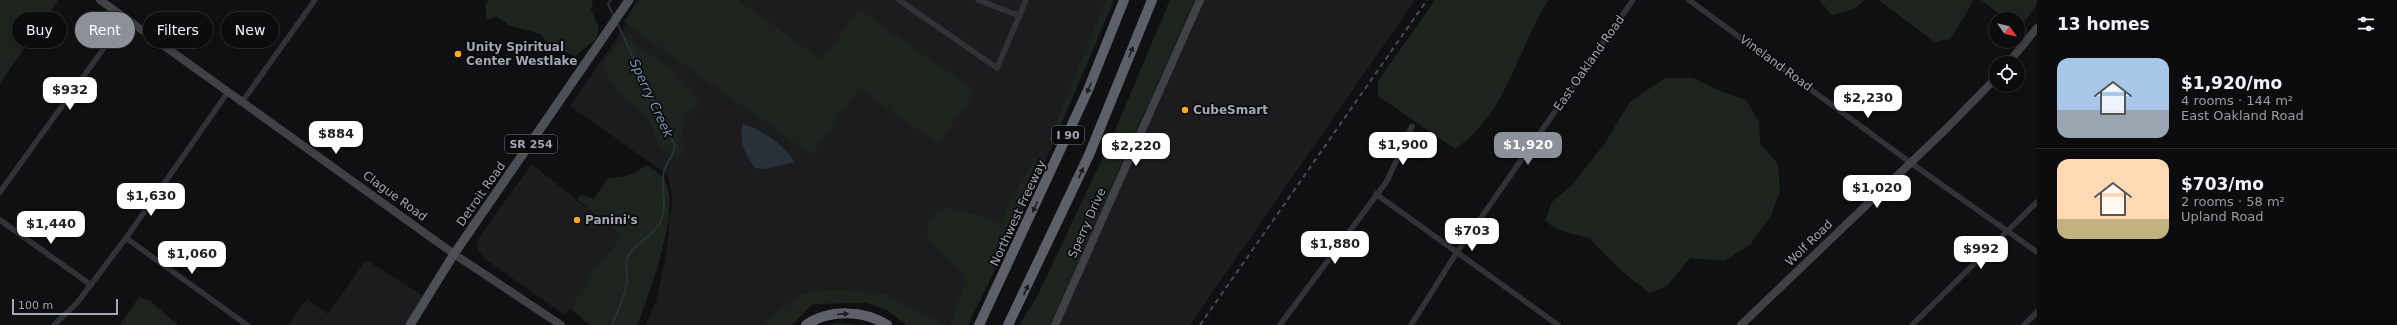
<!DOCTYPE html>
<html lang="en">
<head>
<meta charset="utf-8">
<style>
  :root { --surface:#0c0c0e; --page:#1a1a1c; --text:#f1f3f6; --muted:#9a9b9e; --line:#2c2c2e; --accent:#8c9099 }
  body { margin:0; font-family:"DejaVu Sans",sans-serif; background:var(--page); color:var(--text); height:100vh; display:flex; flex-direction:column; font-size:15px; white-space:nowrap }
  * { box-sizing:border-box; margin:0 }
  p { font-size:13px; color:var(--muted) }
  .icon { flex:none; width:22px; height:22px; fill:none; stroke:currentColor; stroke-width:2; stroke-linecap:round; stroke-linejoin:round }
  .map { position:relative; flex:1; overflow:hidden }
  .side { display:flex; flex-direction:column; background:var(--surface); width:360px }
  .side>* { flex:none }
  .guide { position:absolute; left:12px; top:12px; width:380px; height:36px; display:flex; gap:8px }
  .needle { width:26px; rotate:124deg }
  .buttons { position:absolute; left:1989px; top:12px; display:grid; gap:8px }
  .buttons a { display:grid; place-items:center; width:36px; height:36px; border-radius:50%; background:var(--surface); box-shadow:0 2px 6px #0003,0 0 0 1px var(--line); font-size:20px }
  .scale { position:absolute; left:12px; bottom:10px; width:106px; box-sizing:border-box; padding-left:4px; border:2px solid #a1a7b3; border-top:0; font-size:11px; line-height:14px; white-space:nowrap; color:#a1a7b3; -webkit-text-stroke:3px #0b0b0d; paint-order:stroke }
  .price { position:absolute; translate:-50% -34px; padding:0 9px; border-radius:8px; background:#fff; color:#222; font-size:13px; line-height:26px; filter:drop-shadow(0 1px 2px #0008) }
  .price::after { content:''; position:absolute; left:50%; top:24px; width:12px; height:9px; margin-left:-6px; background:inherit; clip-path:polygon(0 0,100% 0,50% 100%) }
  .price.active { background:var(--accent); color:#fff }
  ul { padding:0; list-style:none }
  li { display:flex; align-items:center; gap:12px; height:100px; padding:0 20px }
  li+li { border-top:1px solid var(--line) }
  li span { display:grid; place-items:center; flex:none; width:112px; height:80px; border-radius:12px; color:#555 }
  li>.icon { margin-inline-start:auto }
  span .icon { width:48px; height:48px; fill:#fffc; stroke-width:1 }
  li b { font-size:17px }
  h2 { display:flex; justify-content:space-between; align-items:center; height:48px; padding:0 20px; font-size:17px }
  .chip { padding:0 14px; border-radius:18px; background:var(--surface); box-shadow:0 2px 6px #0003,0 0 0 1px var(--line); font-size:14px; line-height:36px }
  .chip.active { background:var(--accent); color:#fff }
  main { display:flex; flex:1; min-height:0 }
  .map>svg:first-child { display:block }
  .built { fill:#1c1c1f }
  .green { fill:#1c241d }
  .water { fill:#283137 }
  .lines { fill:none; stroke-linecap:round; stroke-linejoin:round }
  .stream { stroke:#283137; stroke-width:2 }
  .street { stroke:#313237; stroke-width:5.5 }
  .secondary { stroke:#3f4147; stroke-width:8 }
  .primary { stroke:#4d4f56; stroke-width:9 }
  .highway { stroke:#5d6068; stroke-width:10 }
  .rail { stroke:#484a50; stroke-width:2; stroke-dasharray:5 4; stroke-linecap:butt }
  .oneway { fill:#1b1c1f }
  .poi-dot { fill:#f9ab20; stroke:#0b0b0d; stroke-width:1.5 }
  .labels { text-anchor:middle; stroke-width:3.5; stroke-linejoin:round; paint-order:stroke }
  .shield { fill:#0b0b0d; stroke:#747881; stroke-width:1 }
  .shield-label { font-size:11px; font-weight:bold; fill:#a1a7b3 }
  .poi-label { font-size:12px; font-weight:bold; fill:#a1a7b3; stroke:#0b0b0d; text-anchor:start }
  .street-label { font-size:12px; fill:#a1a7b3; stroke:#0b0b0d }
  .water-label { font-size:13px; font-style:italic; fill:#7596b1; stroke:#0b0b0d }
</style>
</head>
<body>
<main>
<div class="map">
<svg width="2037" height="325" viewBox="0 0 2037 325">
  <rect width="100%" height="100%" fill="#101012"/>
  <g class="built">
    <polygon points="739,0 1105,0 1060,112 1044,166 1034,160 1013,197 957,325 926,325 895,305 819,296 776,325 646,325 656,301 666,257 672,199 668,175 570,106 628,22 812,155 859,87"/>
    <polygon points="1194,0 1415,0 1190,325 1050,325"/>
    <polygon points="532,164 621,236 601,263 594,266 571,309 563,314 484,258 477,249 477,242 482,233"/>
    <polygon points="366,260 427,298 410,325 288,325 307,299 328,314"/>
  </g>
  <g class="green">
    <polygon points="0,0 58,0 0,83"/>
    <polygon points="489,0 593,0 591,10 599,28 596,39 575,56 551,46 540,34 508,25 497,16 487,20 485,5"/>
    <polygon points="638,0 739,0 822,60 859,10 976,91 938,144 859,88 812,155 624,22"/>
    <path d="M1105,0H1114C1068,110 1021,219 968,325H950L966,280L960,269L927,239L928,222L938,209L953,208L1001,223L1009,203L1034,160L1044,166L1060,112Z"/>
    <polygon points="1170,0 1194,0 1050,325 1019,325 1037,297 1111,140"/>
    <path d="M1435,0H1548C1518,49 1506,115 1455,149L1378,96V81Z"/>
    <polygon points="1819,0 1865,0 1854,9 1832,15"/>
    <polygon points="1878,0 1972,0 1973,2 1950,39 1935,42"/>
    <polygon points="1981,0 2037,0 2037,4 2019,29 2018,19 2006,19"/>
    <path d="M631,33L633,44C656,58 691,76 699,104L686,116L681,133L685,147L678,159L658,144L648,118L620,93L601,67L615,48Z"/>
    <polygon points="1665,78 1693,78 1720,91 1746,100 1759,122 1760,144 1778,164 1780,191 1771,216 1750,245 1724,261 1690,258 1667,286 1649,293 1616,266 1589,238 1558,230 1545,221 1552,202 1573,184 1605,143 1630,102"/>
    <path d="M646,165C654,170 662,174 666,183C680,211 649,296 637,325H590L571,309L594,266L601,263L621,236L577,199L582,195L594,199L608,178C624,177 633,176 646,165Z"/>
    <polygon points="832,289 885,294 949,325 906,325 887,310 866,303 813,304 792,325 765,325 775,314 802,294"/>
    <polygon points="139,297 150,301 178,325 120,325"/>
    <polygon points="835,323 863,325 831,325"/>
  </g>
  <path class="water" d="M743,124C760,129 787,146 794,162L765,169L755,168C745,155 738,139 743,124Z"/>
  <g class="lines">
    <g class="stream">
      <polyline points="611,0 608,4 614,17"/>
      <path d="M612,325C618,311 625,297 627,282C628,275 625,267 627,260C631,245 649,239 657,227C671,209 659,191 664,171C666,162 674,156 675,146L617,23"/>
    </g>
    <g class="street">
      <polyline points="899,0 997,68 1026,0"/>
      <polyline points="978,0 1020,16"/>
      <polyline points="1689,0 1911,163 2037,252"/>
      <polyline points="242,102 315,0"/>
      <polyline points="0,192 125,19"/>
      <polyline points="1376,194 1558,325"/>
      <polyline points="0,220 91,285"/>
      <polyline points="126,238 247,325"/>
      <polyline points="54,325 77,303 126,238 228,92"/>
      <polyline points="1280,325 1387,181 1412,126"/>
      <polyline points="1411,325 1457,252 1633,0"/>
      <polyline points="1912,325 2037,202"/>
      <polyline points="2024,325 2037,312"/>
    </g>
    <g class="secondary">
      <polyline points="100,0 454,254 561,325"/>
      <polyline points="2008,63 2037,28"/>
      <polyline points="1055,325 1200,0"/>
      <polyline points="1741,325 1946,129 1996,78"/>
    </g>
    <polyline class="primary" points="410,325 454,254 629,0"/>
    <g class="highway">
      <path d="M806,325C829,309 864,310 887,325"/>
      <polyline points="979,325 1088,90 1124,0"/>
      <polyline points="1008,325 1089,155 1152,0"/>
    </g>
    <polyline class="rail" points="1200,325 1427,0"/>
  </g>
  <defs><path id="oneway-solid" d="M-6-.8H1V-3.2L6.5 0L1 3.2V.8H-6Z"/></defs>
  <g class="oneway">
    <use href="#oneway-solid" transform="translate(1131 52) rotate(-68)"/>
    <use href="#oneway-solid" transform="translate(1089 88) rotate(113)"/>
    <use href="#oneway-solid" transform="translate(1081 173) rotate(-65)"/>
    <use href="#oneway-solid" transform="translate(1035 207) rotate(115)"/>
    <use href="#oneway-solid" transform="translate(1026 290) rotate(-65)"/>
    <use href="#oneway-solid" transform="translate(843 314) rotate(-5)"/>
  </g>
  <g class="poi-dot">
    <circle cx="458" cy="54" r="4"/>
    <circle cx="1185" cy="110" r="4"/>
    <circle cx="577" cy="220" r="4"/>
  </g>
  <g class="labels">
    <g class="shield">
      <rect x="1052" y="126" width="32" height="18" rx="3"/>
      <rect x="505" y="135" width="52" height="18" rx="3"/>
    </g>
    <g class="shield-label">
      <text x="1068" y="139">I 90</text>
      <text x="531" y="148">SR 254</text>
    </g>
    <g class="poi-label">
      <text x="466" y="51">Unity Spiritual<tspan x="466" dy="14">Center Westlake</tspan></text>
      <text x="1193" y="114">CubeSmart</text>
      <text x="585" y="224">Panini's</text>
    </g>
    <g class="street-label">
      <text transform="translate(1589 63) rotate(-55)" y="4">East Oakland Road</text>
      <text transform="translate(1776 63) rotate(36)" y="4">Vineland Road</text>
      <text transform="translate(481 194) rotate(-55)" y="4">Detroit Road</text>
      <text transform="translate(395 196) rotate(36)" y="4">Clague Road</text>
      <text transform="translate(1018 213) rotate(-65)" y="4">Northwest Freeway</text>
      <text transform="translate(1087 223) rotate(-66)" y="4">Sperry Drive</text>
      <text transform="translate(1809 243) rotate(-44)" y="4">Wolf Road</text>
    </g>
    <g class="water-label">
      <text transform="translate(652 98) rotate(65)" y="5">Sperry Creek</text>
    </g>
  </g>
</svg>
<div class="buttons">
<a><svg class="needle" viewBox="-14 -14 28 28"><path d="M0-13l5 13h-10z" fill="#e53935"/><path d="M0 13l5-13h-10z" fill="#9a9b9e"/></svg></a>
<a><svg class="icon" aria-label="locate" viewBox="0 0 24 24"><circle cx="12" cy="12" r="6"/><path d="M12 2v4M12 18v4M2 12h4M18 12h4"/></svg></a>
</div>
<div class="scale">100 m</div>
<b class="price" style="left:70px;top:111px">$932</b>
<b class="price" style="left:1868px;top:119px">$2,230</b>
<b class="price" style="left:336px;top:155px">$884</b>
<b class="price" style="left:1403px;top:166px">$1,900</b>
<b class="price active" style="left:1528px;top:166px">$1,920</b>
<b class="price" style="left:1136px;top:167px">$2,220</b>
<b class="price" style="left:1877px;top:209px">$1,020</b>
<b class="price" style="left:151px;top:217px">$1,630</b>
<b class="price" style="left:51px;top:245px">$1,440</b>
<b class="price" style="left:1472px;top:252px">$703</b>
<b class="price" style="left:1335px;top:265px">$1,880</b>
<b class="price" style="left:1981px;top:270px">$992</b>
<b class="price" style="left:192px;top:275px">$1,060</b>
<div class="guide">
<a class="chip">Buy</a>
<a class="chip active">Rent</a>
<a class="chip">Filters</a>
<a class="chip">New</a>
</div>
</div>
<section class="side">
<h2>13 homes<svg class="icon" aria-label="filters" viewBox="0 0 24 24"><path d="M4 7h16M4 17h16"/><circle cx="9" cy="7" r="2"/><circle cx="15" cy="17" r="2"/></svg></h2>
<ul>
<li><span style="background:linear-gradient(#a9c7e8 65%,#9aa5b1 0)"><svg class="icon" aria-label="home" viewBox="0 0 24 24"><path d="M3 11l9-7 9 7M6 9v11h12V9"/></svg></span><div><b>$1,920/mo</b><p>4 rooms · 144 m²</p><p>East Oakland Road</p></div></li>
<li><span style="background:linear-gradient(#ffd9b3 75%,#c2b280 0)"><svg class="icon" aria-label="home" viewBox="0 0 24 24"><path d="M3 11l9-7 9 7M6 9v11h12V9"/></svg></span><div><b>$703/mo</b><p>2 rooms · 58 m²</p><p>Upland Road</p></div></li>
</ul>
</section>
</main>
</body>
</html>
